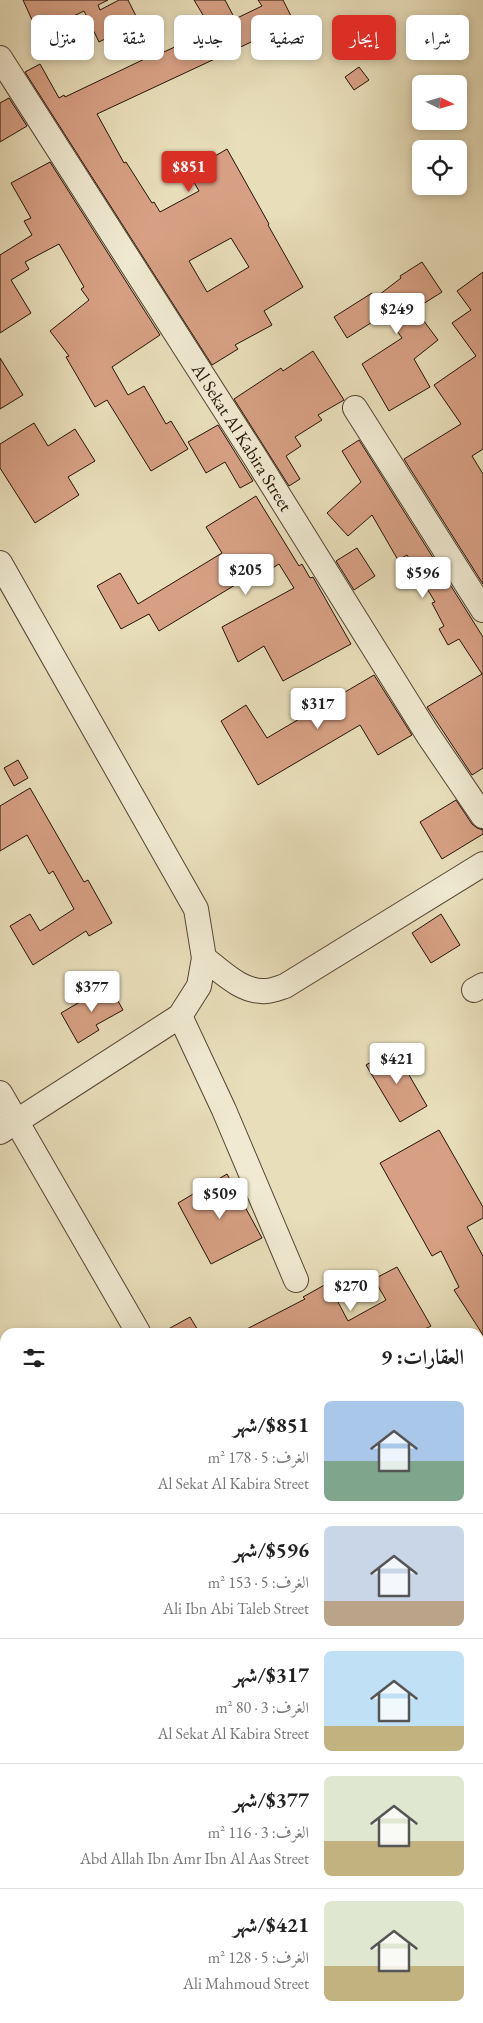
<!DOCTYPE html>
<html lang="ar">
<head>
<meta charset="utf-8">
<style>
  :root { --surface:#fff; --page:#f2f2f2; --text:#222; --muted:#767676; --line:#e0e0e0; --accent:#d93025 }
  body { margin:0; font-family:"EB Garamond",Amiri,serif; background:var(--page); color:var(--text); direction:rtl; height:100vh; display:flex; flex-direction:column; font-size:19px; white-space:nowrap }
  * { box-sizing:border-box; margin:0 }
  p { font-size:16px; color:var(--muted) }
  .icon { flex:none; width:28px; height:28px; fill:none; stroke:currentColor; stroke-width:2; stroke-linecap:round; stroke-linejoin:round }
  .map { position:relative; flex:1; overflow:hidden; direction:ltr }
  .sheet { position:absolute; left:0px; top:1328px; width:484px; height:696px; display:flex; flex-direction:column; background:var(--surface); border-radius:15px 15px 0 0; box-shadow:0 2px 8px #0003; direction:rtl }
  .sheet>* { flex:none }
  .top-card { position:absolute; left:15px; top:15px; width:454px; height:45px; direction:rtl; display:flex; gap:10px }
  .needle { width:32px; rotate:95deg }
  .tools { position:absolute; left:412px; top:75px; display:grid; gap:10px }
  .tools a { display:grid; place-items:center; width:55px; height:55px; border-radius:8px; background:var(--surface); box-shadow:0 2px 8px #0003; font-size:25px }
  .price { position:absolute; translate:-50% -42px; padding:0 11px; border-radius:5px; background:#fff; color:#222; font-size:16px; line-height:32px; filter:drop-shadow(0 1px 2px #0008) }
  .price::after { content:''; position:absolute; left:50%; top:30px; width:15px; height:11px; margin-left:-8px; background:inherit; clip-path:polygon(0 0,100% 0,50% 100%) }
  .price.selected { background:var(--accent); color:#fff }
  ul { padding:0; list-style:none }
  li { display:flex; align-items:center; gap:15px; height:125px; padding:0 20px }
  li+li { border-top:1px solid var(--line) }
  li span { display:grid; place-items:center; flex:none; width:140px; height:100px; border-radius:8px; color:#555 }
  li>.icon { margin-inline-start:auto }
  span .icon { width:60px; height:60px; fill:#fffc; stroke-width:1 }
  li b { font-size:21px }
  h2 { display:flex; justify-content:space-between; align-items:center; height:60px; padding:0 20px; font-size:21px }
  .pill { padding:0 18px; border-radius:8px; background:var(--surface); box-shadow:0 2px 8px #0003; font-size:18px; line-height:45px }
  .pill.selected { background:var(--accent); color:#fff }
  .map>svg:first-child { display:block }
  .water { fill:#97bcad; stroke:#69786a }
  .building { fill:#d7a084; stroke:#241206; fill-rule:evenodd }
  .lines { fill:none; stroke-linecap:round; stroke-linejoin:round }
  .minor-casing { stroke:#554533; stroke-width:26 }
  .minor { stroke:#f0ead2; stroke-width:24 }
  .labels { text-anchor:middle; stroke-width:4.5; stroke-linejoin:round; paint-order:stroke }
  .street-label { font-size:18px; fill:#241206; stroke:#f0ead2 }
</style>
</head>
<body>
<div class="map">
<svg width="483" height="2023" viewBox="0 0 483 2023">
  <rect width="100%" height="100%" fill="#e8deba"/>
  <filter id="stains"><feTurbulence type="fractalNoise" baseFrequency=".004" numOctaves="4"/><feColorMatrix values="0 0 0 0 .2 0 0 0 0 .09 0 0 0 0 .02 0 0 0 .5 -.17"/></filter>
  <radialGradient id="worn" r=".72"><stop offset=".6" stop-color="#630" stop-opacity="0"/><stop offset="1" stop-color="#630" stop-opacity=".3"/></radialGradient>
  <polygon class="water" points="483,2005 483,2023 407,2023 423,2019 479,2019 479,2006"/>
  <g class="building">
    <polygon points="23,0 108,0 98,5 100,10 119,0 128,0 139,22 99,42 84,11 38,33"/>
    <path d="M194,0H225L235,19L262,6L258,0H283L294,22L97,114L124,163L126,162L152,203L154,202L160,212L199,191L188,172L227,149L269,224L268,225L303,287L264,311L272,325L235,345L238,349L212,365L25,72L40,64L59,98L64,95L65,97L155,54V56L212,30ZM231,238L249,267L207,292L189,261Z"/>
    <polygon points="359,67 369,80 354,90 345,77"/>
    <polygon points="9,98 27,126 0,142 0,103"/>
    <polygon points="50,162 160,335 112,367 128,395 144,386 166,424 171,421 188,449 151,471 107,400 95,407 66,357 69,356 50,331 89,300 81,289 84,287 59,244 25,262 29,269 11,280 31,313 0,333 0,255 32,235 24,221 31,218 11,183"/>
    <polygon points="422,262 442,292 415,309 438,340 414,359 430,387 389,411 362,364 402,338 385,314 347,338 334,317 372,293 375,298 401,278 400,276"/>
    <polygon points="483,272 483,449 472,456 483,474 483,584 404,459 461,424 434,385 476,356 452,323 471,310 457,291"/>
    <polygon points="313,351 344,400 318,415 322,420 295,437 301,446 286,456 300,479 289,486 234,399 281,368 283,371"/>
    <polygon points="0,358 23,395 0,409"/>
    <polygon points="34,423 48,446 75,429 95,461 68,477 79,495 35,523 0,468 0,444"/>
    <polygon points="218,425 253,481 240,488 225,462 206,473 188,442"/>
    <polygon points="359,440 483,637 483,768 472,775 427,707 482,674 459,639 448,645 439,629 444,626 432,603 435,602 407,555 398,560 372,515 348,536 327,513 361,482 342,451"/>
    <polygon points="256,496 299,566 302,564 310,578 313,577 351,644 283,681 264,646 238,662 222,627 294,588 279,564 243,586 240,582 159,631 149,614 121,629 97,586 120,573 138,604 222,553 206,527"/>
    <polygon points="357,548 375,576 354,590 336,561"/>
    <polygon points="374,675 412,735 378,755 360,725 258,785 221,721 246,705 267,738"/>
    <polygon points="18,760 28,778 14,786 4,768"/>
    <polygon points="30,788 84,882 88,880 112,923 89,936 86,931 33,965 10,926 30,914 40,931 74,909 53,871 49,874 27,835 0,851 0,806"/>
    <polygon points="456,800 472,824 477,828 483,830 483,834 442,859 420,822"/>
    <polygon points="441,914 460,945 431,963 412,933"/>
    <polygon points="109,985 123,1010 96,1025 99,1030 78,1043 61,1013"/>
    <polygon points="394,1049 427,1106 400,1122 366,1065"/>
    <polygon points="439,1130 483,1207 483,1218 467,1227 483,1256 483,1335 454,1290 459,1287 441,1251 432,1256 380,1163"/>
    <polygon points="227,1174 262,1238 211,1264 178,1203"/>
    <polygon points="397,1267 431,1326 419,1332 241,1332 305,1299 303,1297 328,1283 348,1321 386,1300 374,1279"/>
    <polygon points="190,1317 199,1332 163,1332"/>
  </g>
  <g class="lines">
    <g class="minor-casing">
      <g id="minor">
        <path id="s1" d="M0,58L253,454L428,735L483,816"/>
        <polyline points="355,408 483,610"/>
        <polyline points="0,563 196,909 204,958 199,986 180,1016 0,1132"/>
        <path d="M204,958C221,971 242,993 266,991C272,991 279,988 285,986L483,864"/>
        <polyline points="474,990 483,985"/>
        <polyline points="180,1016 224,1110 296,1280"/>
        <polyline points="0,1093 138,1332"/>
        <polyline points="0,1385 5,1394"/>
        <polyline points="479,1457 483,1456"/>
        <polyline points="0,1613 5,1611"/>
        <polyline points="479,1900 483,1899"/>
        <polyline points="0,1962 5,1960"/>
      </g>
    </g>
    <use href="#minor" class="minor"/>
  </g>
  <g class="labels">
    <g class="street-label">
      <text dy="6" stroke="none"><textPath href="#s1" startOffset="450">Al Sekat Al Kabira Street</textPath></text>
    </g>
  </g>
  <rect width="100%" height="100%" filter="url(#stains)"/>
  <rect width="100%" height="100%" fill="url(#worn)"/>
</svg>
<div class="tools">
<a><svg class="needle" viewBox="-14 -14 28 28"><path d="M0-13l5 13h-10z" fill="#e53935"/><path d="M0 13l5-13h-10z" fill="#767676"/></svg></a>
<a><svg class="icon" aria-label="locate" viewBox="0 0 24 24"><circle cx="12" cy="12" r="6"/><path d="M12 2v4M12 18v4M2 12h4M18 12h4"/></svg></a>
</div>
<b class="price selected" style="left:189px;top:193px">$851</b>
<b class="price" style="left:397px;top:335px">$249</b>
<b class="price" style="left:246px;top:596px">$205</b>
<b class="price" style="left:423px;top:599px">$596</b>
<b class="price" style="left:318px;top:730px">$317</b>
<b class="price" style="left:92px;top:1013px">$377</b>
<b class="price" style="left:397px;top:1085px">$421</b>
<b class="price" style="left:220px;top:1220px">$509</b>
<b class="price" style="left:351px;top:1312px">$270</b>
<div class="top-card">
<a class="pill">شراء</a>
<a class="pill selected">إيجار</a>
<a class="pill">تصفية</a>
<a class="pill">جديد</a>
<a class="pill">شقة</a>
<a class="pill">منزل</a>
</div>
<section class="sheet">
<h2>العقارات: 9<svg class="icon" aria-label="filters" viewBox="0 0 24 24"><path d="M4 7h16M4 17h16"/><circle cx="9" cy="7" r="2"/><circle cx="15" cy="17" r="2"/></svg></h2>
<ul>
<li><span style="background:linear-gradient(#a9c7e8 60%,#7fa58c 0)"><svg class="icon" aria-label="home" viewBox="0 0 24 24"><path d="M3 11l9-7 9 7M6 9v11h12V9"/></svg></span><div><b>$851/شهر</b><p>الغرف: 5 · 178 m²</p><p>Al Sekat Al Kabira Street</p></div></li>
<li><span style="background:linear-gradient(#c9d6e8 75%,#b9a48a 0)"><svg class="icon" aria-label="home" viewBox="0 0 24 24"><path d="M3 11l9-7 9 7M6 9v11h12V9"/></svg></span><div><b>$596/شهر</b><p>الغرف: 5 · 153 m²</p><p>Ali Ibn Abi Taleb Street</p></div></li>
<li><span style="background:linear-gradient(#bfe0f5 75%,#c2b280 0)"><svg class="icon" aria-label="home" viewBox="0 0 24 24"><path d="M3 11l9-7 9 7M6 9v11h12V9"/></svg></span><div><b>$317/شهر</b><p>الغرف: 3 · 80 m²</p><p>Al Sekat Al Kabira Street</p></div></li>
<li><span style="background:linear-gradient(#dfe7d0 65%,#c2b280 0)"><svg class="icon" aria-label="home" viewBox="0 0 24 24"><path d="M3 11l9-7 9 7M6 9v11h12V9"/></svg></span><div><b>$377/شهر</b><p>الغرف: 3 · 116 m²</p><p>Abd Allah Ibn Amr Ibn Al Aas Street</p></div></li>
<li><span style="background:linear-gradient(#dfe7d0 65%,#c2b280 0)"><svg class="icon" aria-label="home" viewBox="0 0 24 24"><path d="M3 11l9-7 9 7M6 9v11h12V9"/></svg></span><div><b>$421/شهر</b><p>الغرف: 5 · 128 m²</p><p>Ali Mahmoud Street</p></div></li>
</ul>
</section>
</div>
</body>
</html>
